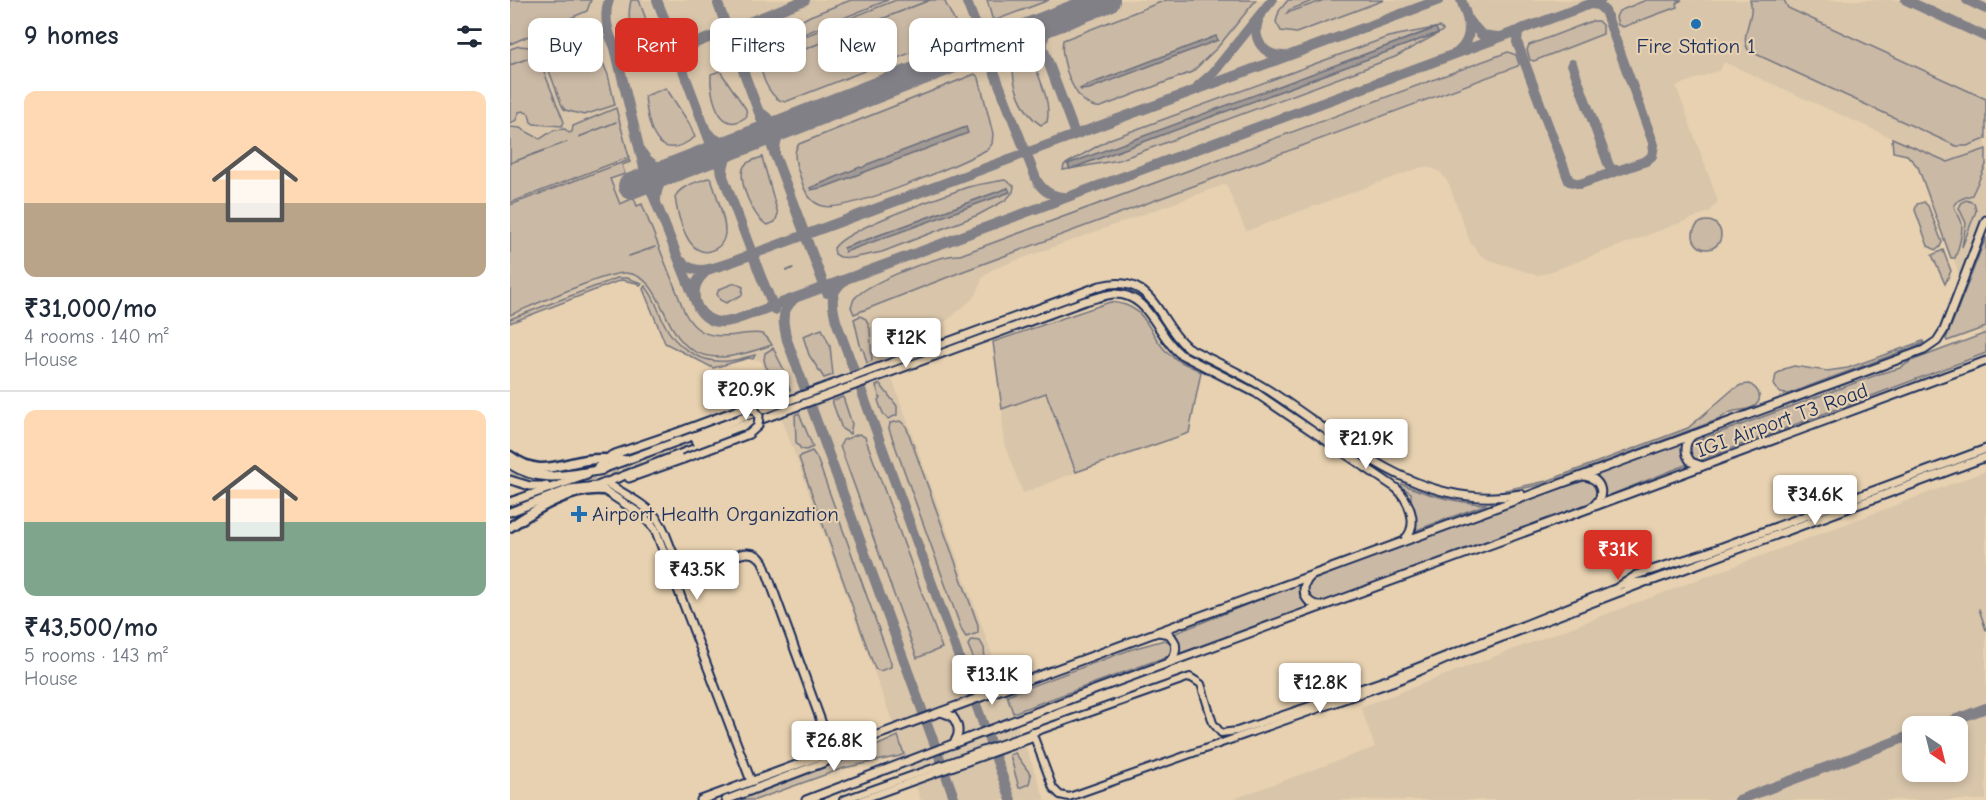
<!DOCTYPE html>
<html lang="en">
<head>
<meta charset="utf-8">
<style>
  :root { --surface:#fff; --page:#f2f2f3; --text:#1f2937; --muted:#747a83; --line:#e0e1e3; --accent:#d93025 }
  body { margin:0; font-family:"Comic Neue",sans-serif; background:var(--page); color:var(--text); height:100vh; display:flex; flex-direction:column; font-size:22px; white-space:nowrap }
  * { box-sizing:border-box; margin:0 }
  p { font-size:20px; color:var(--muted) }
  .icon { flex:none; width:33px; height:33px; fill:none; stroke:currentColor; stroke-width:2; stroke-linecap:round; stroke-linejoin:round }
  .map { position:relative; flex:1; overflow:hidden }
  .sheet { display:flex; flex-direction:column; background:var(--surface); width:510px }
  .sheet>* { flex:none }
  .guide { position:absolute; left:18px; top:18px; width:570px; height:54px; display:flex; gap:12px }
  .needle { width:39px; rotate:145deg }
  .controls { position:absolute; left:1392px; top:716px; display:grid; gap:12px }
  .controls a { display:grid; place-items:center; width:66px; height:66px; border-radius:12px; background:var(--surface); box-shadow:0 3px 9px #0003; font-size:30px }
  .price { position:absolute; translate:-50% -51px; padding:0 14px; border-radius:6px; background:#fff; color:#222; font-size:20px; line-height:39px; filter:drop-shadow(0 2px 3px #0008) }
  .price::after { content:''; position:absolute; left:50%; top:36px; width:18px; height:14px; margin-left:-9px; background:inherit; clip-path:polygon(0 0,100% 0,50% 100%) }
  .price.active { background:var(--accent); color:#fff }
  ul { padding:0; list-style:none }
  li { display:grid; align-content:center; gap:12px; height:318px; padding:0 24px }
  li+li { border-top:2px solid var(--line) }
  li span { display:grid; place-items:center; height:186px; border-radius:12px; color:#555 }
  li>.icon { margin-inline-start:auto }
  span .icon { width:108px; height:108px; fill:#fffc; stroke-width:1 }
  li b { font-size:26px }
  h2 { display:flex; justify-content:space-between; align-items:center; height:72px; padding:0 24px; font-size:26px }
  .pill { padding:0 21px; border-radius:12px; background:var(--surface); box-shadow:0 3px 9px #0003; font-size:21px; line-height:54px }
  .pill.active { background:var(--accent); color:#fff }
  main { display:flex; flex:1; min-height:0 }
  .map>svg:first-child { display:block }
  .built { fill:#d8c5aa; fill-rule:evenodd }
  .green { fill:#cab9a4; stroke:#727481; stroke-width:1.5; fill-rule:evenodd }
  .water { fill:#a19994; stroke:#6b6f7e; stroke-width:1.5 }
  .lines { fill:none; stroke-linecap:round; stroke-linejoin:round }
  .stream { stroke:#6b6f7e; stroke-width:1.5 }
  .taxiway { stroke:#818087; stroke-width:10 }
  .runway { stroke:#818087; stroke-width:26 }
  .trunk-tunnel { stroke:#beb1a0; stroke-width:8; stroke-dasharray:8 4; stroke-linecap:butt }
  .tertiary-casing { stroke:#1b2f5e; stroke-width:10 }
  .secondary-casing { stroke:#1b2f5e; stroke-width:11 }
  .trunk-casing { stroke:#1b2f5e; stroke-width:12 }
  .motorway-casing { stroke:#1b2f5e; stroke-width:13 }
  .tertiary { stroke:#e7d1b0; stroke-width:6 }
  .secondary { stroke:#e7d1b0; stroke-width:7 }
  .trunk { stroke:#e7d1b0; stroke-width:8 }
  .motorway { stroke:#e7d1b0; stroke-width:8 }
  .secondary-bridge-casing { stroke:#1b2f5e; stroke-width:11; stroke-linecap:butt }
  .secondary-bridge { stroke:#e7d1b0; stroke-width:7 }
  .poi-dot { fill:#1f6fb2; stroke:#e7d1b0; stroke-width:2 }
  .labels { text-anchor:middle; stroke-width:4.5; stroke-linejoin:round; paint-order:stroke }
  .poi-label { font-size:21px; fill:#1b2f5e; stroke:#e7d1b0 }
  .street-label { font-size:21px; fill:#1b2f5e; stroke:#e7d1b0 }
</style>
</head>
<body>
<main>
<section class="sheet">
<h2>9 homes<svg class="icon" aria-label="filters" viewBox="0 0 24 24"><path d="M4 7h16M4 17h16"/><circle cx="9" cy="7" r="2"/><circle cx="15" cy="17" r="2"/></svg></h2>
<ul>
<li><span style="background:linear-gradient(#ffd9b3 60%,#b9a48a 0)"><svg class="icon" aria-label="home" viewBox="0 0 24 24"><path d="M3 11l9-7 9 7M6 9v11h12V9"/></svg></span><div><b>₹31,000/mo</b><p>4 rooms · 140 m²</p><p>House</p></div></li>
<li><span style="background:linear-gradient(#ffd9b3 60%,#7fa58c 0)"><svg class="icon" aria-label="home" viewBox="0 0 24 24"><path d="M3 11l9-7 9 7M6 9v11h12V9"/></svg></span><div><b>₹43,500/mo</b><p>5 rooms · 143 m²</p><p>House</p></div></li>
</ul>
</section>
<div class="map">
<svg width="1476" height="800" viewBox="0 0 1476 800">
  <rect width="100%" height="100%" fill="#e7d1b0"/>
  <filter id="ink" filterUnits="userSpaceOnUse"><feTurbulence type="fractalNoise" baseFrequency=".0167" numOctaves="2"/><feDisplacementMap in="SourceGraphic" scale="12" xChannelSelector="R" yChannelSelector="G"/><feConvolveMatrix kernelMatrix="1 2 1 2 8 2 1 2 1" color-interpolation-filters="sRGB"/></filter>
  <g filter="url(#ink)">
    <g class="built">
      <polygon points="0,0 1476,0 1476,347 1402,147 1214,62 1210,70 1166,86 1208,201 1199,212 1034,274 1026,275 977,259 968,253 960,242 939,184 931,173 922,168 912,167 736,231 716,184 483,269 473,277 466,295 460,301 407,346 374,357 535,800 411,800 251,361 239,358 203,368 155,343 134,289 127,283 111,279 0,323"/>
      <polygon points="536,392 566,472 513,493 494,444 492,409"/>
      <path d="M1476,471V800H721L865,747L851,707ZM1402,726H1448V771H1402Z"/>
    </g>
    <g class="green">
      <polygon points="0,0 81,0 77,11 0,44"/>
      <path d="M121,0H129L142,36L131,37C117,29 118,14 121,0Z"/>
      <polygon points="341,0 378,0 252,51 252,44 255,41 300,16"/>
      <path d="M386,0H434L450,32L449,34L275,102C262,100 253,81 251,68C251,63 252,57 252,53Z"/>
      <polygon points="477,0 539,0 486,20 482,18"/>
      <path d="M656,0H746L708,47L682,72L591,107C566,111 549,60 553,40Z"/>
      <polygon points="778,0 805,0 779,10 777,13 814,0 874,0 786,33 771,31 766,22 769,11"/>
      <polygon points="1136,0 1172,0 1166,3 1167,7 1113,27 1108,25 1106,17 1109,11"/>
      <path d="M1240,0H1274L1278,8L1476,99V139L1457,146H1446L1239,51C1228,37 1246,16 1240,0Z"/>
      <polygon points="1082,21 1088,21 1093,26 1093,34 1024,61 1020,60 1017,50 1019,45"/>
      <path d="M68,24L79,29L98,75L105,105L74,115L55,110L52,106L30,46C35,32 55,26 68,24Z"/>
      <path d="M929,27L933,30L931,32L885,57L609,160L553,170L554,165L600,139L878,37ZM925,28L927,33L560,169L558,165Z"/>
      <polygon points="9,46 20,47 26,52 54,122 52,126 24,124 21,122 19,114 13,111 9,112 6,120 0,124 0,49"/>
      <path d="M998,52L1006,55L1009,64L1008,66L451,272L344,314L341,307L344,299C357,283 430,254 450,255Z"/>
      <path d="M516,55L522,58C528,76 542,102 537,122L531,125C513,114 500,82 504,62Z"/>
      <path d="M210,71L236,109L237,116C210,139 199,94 201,74Z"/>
      <path d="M465,74L469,78L483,134L482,144L478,149C453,163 337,213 313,206C300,203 294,190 291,179C287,168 281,152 289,144Z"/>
      <path d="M156,88L179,123L185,137C147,166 138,128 135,96Z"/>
      <polygon points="106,108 119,157 0,203 0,127 10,128 30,139 44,130 55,129 59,133 62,132 63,126"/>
      <path d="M1382,138L1438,162L1476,149V165L1462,195C1430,205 1450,209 1452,225C1452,235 1448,250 1445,258H1441L1408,167L1397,155L1383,152Z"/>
      <path d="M252,157L268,214L265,222L258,225C244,221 225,177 235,165C238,161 247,159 252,157Z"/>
      <path d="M119,160L120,162L112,165L115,174L100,179L110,204L124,198L127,206L132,204L175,313C188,338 208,338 233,334C239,334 247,332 252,334C257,336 259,340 262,345C246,350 230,356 213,357C146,360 163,277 116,273C95,272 24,305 0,315V205Z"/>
      <path d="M198,178L201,179C206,194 216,219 215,234C214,240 211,246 205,249C178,264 167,213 165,197C170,186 187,182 198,178Z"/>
      <path d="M495,180L504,186L503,192L496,200L468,215L372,252L342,258L330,257L325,254L324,248C337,228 433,196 458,187C470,184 483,182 495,180ZM498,188L499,192L335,251L334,248Z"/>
      <polygon points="1456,200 1464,203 1466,211 1452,247 1456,223 1449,208 1452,202"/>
      <polygon points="1414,202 1418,206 1432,242 1430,247 1426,250 1418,246 1405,210 1407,204"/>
      <circle cx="1197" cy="235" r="14"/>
      <polygon points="1476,237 1476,327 1437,341 1436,339"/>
      <polygon points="1433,250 1441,271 1435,284 1422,255"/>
      <polygon points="107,278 117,278 132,283 130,285 127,283 111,280 0,323 0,319"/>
      <polygon points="225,283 233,287 232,295 216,303 210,300 207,294 209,289"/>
      <path d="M135,286C145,296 148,311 154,323C165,347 191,364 218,361C227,360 236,357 245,355L243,359L239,358L203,368L155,343L133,289Z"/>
      <path d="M600,302C637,305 635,327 654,349C663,360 679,365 691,372L679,433L566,472L536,393L492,409L483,342Z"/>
      <polygon points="350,316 356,319 360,329 362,361 357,363 353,349 351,349 344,319"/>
      <polygon points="312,329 320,346 323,375 314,378 299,355 293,336"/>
      <polygon points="1476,333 1476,353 1188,461 1181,459 1178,449 1184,442 1372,373 1390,368 1401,361"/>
      <polygon points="1413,341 1414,343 1278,394 1270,393 1264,385 1266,374 1274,369 1284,366 1317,371 1338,368"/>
      <polygon points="263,348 278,378 276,379 280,390 276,392 272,385 256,367 254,360 255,353"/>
      <path d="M370,384L387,406V415L378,419C372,415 370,406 368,400L370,398L366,386Z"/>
      <path d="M1239,384C1248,388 1255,400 1243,407C1231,413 1223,407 1210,419L1038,483L996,492L995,490L1037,481L1178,428L1222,390L1231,385Z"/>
      <polygon points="333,397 342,424 340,434 332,429 322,401"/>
      <polygon points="289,413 303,447 296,450 291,449 286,442 285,415"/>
      <polygon points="390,421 396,426 468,625 468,633 456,637 452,631 379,429 380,423"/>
      <polygon points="349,434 355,437 432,648 407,658 330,446 333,440"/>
      <path d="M1175,441L1172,451L1178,464L1093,498C1097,488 1094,480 1085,475Z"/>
      <polygon points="302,451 307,458 381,663 381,667 370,671 365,669 289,458 292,455"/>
      <path d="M1077,480C1091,483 1088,497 1079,504L812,603H807L797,595V587L802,581L848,562L1018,499Z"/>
      <path d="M892,484C920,496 946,503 977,504L904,531L905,527L899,502L901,501V493L891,487Z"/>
      <polygon points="790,583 790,596 800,609 669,654 669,645 661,635"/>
      <polygon points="461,640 470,641 474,648 476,672 470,674 458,645"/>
      <path d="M654,640C663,642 663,647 661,655L503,713L497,695L622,649Z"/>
      <polygon points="388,736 394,754 390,756 334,768 245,800 228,800 337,759"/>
      <polygon points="505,753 521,775 519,784 509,788 500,755"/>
    </g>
    <g class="water">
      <polygon points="926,28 928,33 560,169 558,164"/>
      <polygon points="706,36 708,40 579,89 571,90 570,89 578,85"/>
      <polygon points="456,127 458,133 315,187 301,190 300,188 350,167 352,168 358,164"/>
      <polygon points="498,188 500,192 335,252 334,248"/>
    </g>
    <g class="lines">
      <g class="stream">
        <polyline points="36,51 79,34"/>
        <polyline points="262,62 420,0"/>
        <polyline points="0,65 22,57"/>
        <polyline points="69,137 106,122"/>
        <polyline points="0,163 57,142"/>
        <polyline points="119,256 145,247"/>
        <polyline points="276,271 283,268"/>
        <polyline points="1469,609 1476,630"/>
      </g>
      <g class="taxiway">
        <path d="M99,0C92,18 100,53 121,60C127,63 134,61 140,61L295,0"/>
        <path d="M147,0C155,20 160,43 186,42"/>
        <path d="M456,0L527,181C534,192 542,196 554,197"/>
        <polyline points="1396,0 1476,37"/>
        <polyline points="1457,0 1476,9"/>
        <polyline points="208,4 317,293"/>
        <path d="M551,18C539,25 532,33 533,48L565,134"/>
        <path d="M748,21C742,40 754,56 774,56"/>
        <polyline points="959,21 972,35 988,37"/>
        <polyline points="156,25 251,277 265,310"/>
        <polyline points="1014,28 1008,33 1007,42 1059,181 1070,184 1136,161 1142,156 1144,145 1095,11 1088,5 1081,4"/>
        <path d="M104,44L137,180L188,308C203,331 224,321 244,313L1091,0"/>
        <path d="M948,52C966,36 958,19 951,0"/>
        <polyline points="1062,64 1099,166 1103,170 1108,170"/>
        <polyline points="688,86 703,73 762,0"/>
        <polyline points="250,112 263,122 282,123"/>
        <path d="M196,131C206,142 216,145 230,143"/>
        <path d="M132,153C141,167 153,170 168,168"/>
        <path d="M265,154C264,139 271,131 283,123"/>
        <path d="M213,174C213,158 219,151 231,143"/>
        <path d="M146,201C146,186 152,177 164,169"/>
        <path d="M171,261C185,276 202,269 219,263L929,0"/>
        <path d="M334,281C319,292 322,305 326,321L501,800"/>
        <path d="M185,298C183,285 189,276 200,269"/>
        <path d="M283,300C270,312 273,324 277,340L445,800"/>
        <polyline points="1428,726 1476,708"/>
        <polyline points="1229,800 1402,735"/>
      </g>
      <polyline class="runway" points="121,186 597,0"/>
      <g class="trunk-tunnel">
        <polyline points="0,475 18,483"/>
        <polyline points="30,484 63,483 83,479 186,441"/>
      </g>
      <g class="tertiary-casing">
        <g id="tertiary">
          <polyline points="522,732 543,788 550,795 559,797 892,679 942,657 1134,583"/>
          <polyline points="333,800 680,677 691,684 703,723 711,733 727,731 878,679 1106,588 1126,575"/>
          <polyline points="351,800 523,738"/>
        </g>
      </g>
      <g class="secondary-casing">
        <g id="secondary">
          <path d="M233,426L575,301C584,299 594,295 603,294C639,292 647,336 670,354L746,393L886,488C899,500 909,524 896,538"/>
          <path d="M1183,435C1174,443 1174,453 1181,462L1192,466"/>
          <polyline points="87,468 102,455 166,433"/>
          <path d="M87,471L590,286C645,271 647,323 677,347C707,363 738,376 766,395C841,445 914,513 1011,494"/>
          <polyline points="119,478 173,459"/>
          <polyline points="0,480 20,486 36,486"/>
          <path d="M95,482C112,493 136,504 148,520C159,534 160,560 176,568C199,579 237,535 253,562L315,732C321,742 329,744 340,742"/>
          <polyline points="89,487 132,515 145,529 241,781"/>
          <polyline points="0,502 77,475"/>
          <polyline points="1085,506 1476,361"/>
          <polyline points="0,512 60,489 87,486 186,448 215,434"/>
          <polyline points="1126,575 1196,553 1476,449"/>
          <path d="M801,576C789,587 793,603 810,606"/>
          <polyline points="165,578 170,581 177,577 178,573 175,568"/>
          <polyline points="1113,584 1141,581 1169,571 1476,457"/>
          <path d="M649,632L659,634C668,643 668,653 659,662"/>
          <path d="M431,712L442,716C449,725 451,734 443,744"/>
          <polyline points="191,800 1414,350 1427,341 1434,330 1476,220"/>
          <polyline points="216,800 315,762 351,745"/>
          <path d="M296,800L576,693L1080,508C1097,499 1093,478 1074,476"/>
        </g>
      </g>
      <g class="trunk-casing">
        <g id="trunk">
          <polyline points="186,441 237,424"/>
          <path d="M0,464C32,484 57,475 91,470"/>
        </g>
      </g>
      <g class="motorway-casing">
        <g id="motorway">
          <path d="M0,456C28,477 46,465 76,460C89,458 101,459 114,460"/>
          <path d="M0,527C26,509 61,487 93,490"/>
        </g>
      </g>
      <use href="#tertiary" class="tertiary"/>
      <use href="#secondary" class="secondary"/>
      <use href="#trunk" class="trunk"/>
      <use href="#motorway" class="motorway"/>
      <g class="secondary-bridge-casing">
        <polyline id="secondary-bridge" points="166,433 236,407 245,410 249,416 248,426 239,434 173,459"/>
      </g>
      <use href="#secondary-bridge" class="secondary-bridge"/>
    </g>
  </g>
  <g class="poi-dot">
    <circle cx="1186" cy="24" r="6"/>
    <path d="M66 505h6v6h6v6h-6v6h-6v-6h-6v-6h6z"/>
  </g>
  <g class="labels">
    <g class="poi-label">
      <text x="1186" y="53">Fire Station 1</text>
      <text x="82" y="521" text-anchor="start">Airport Health Organization</text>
    </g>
    <g class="street-label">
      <text transform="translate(1272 420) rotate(-20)" y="7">IGI Airport T3 Road</text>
    </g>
  </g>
</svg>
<div class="controls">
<a><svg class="needle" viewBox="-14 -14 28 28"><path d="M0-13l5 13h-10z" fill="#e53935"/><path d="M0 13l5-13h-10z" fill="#747a83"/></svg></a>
</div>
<b class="price" style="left:396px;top:369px">₹12K</b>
<b class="price" style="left:236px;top:421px">₹20.9K</b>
<b class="price" style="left:856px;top:470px">₹21.9K</b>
<b class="price" style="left:1305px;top:526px">₹34.6K</b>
<b class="price active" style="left:1108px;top:581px">₹31K</b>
<b class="price" style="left:187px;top:601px">₹43.5K</b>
<b class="price" style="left:482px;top:706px">₹13.1K</b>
<b class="price" style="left:810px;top:714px">₹12.8K</b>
<b class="price" style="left:324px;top:772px">₹26.8K</b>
<div class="guide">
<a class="pill">Buy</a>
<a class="pill active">Rent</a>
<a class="pill">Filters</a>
<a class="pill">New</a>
<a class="pill">Apartment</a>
</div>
</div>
</main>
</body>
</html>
